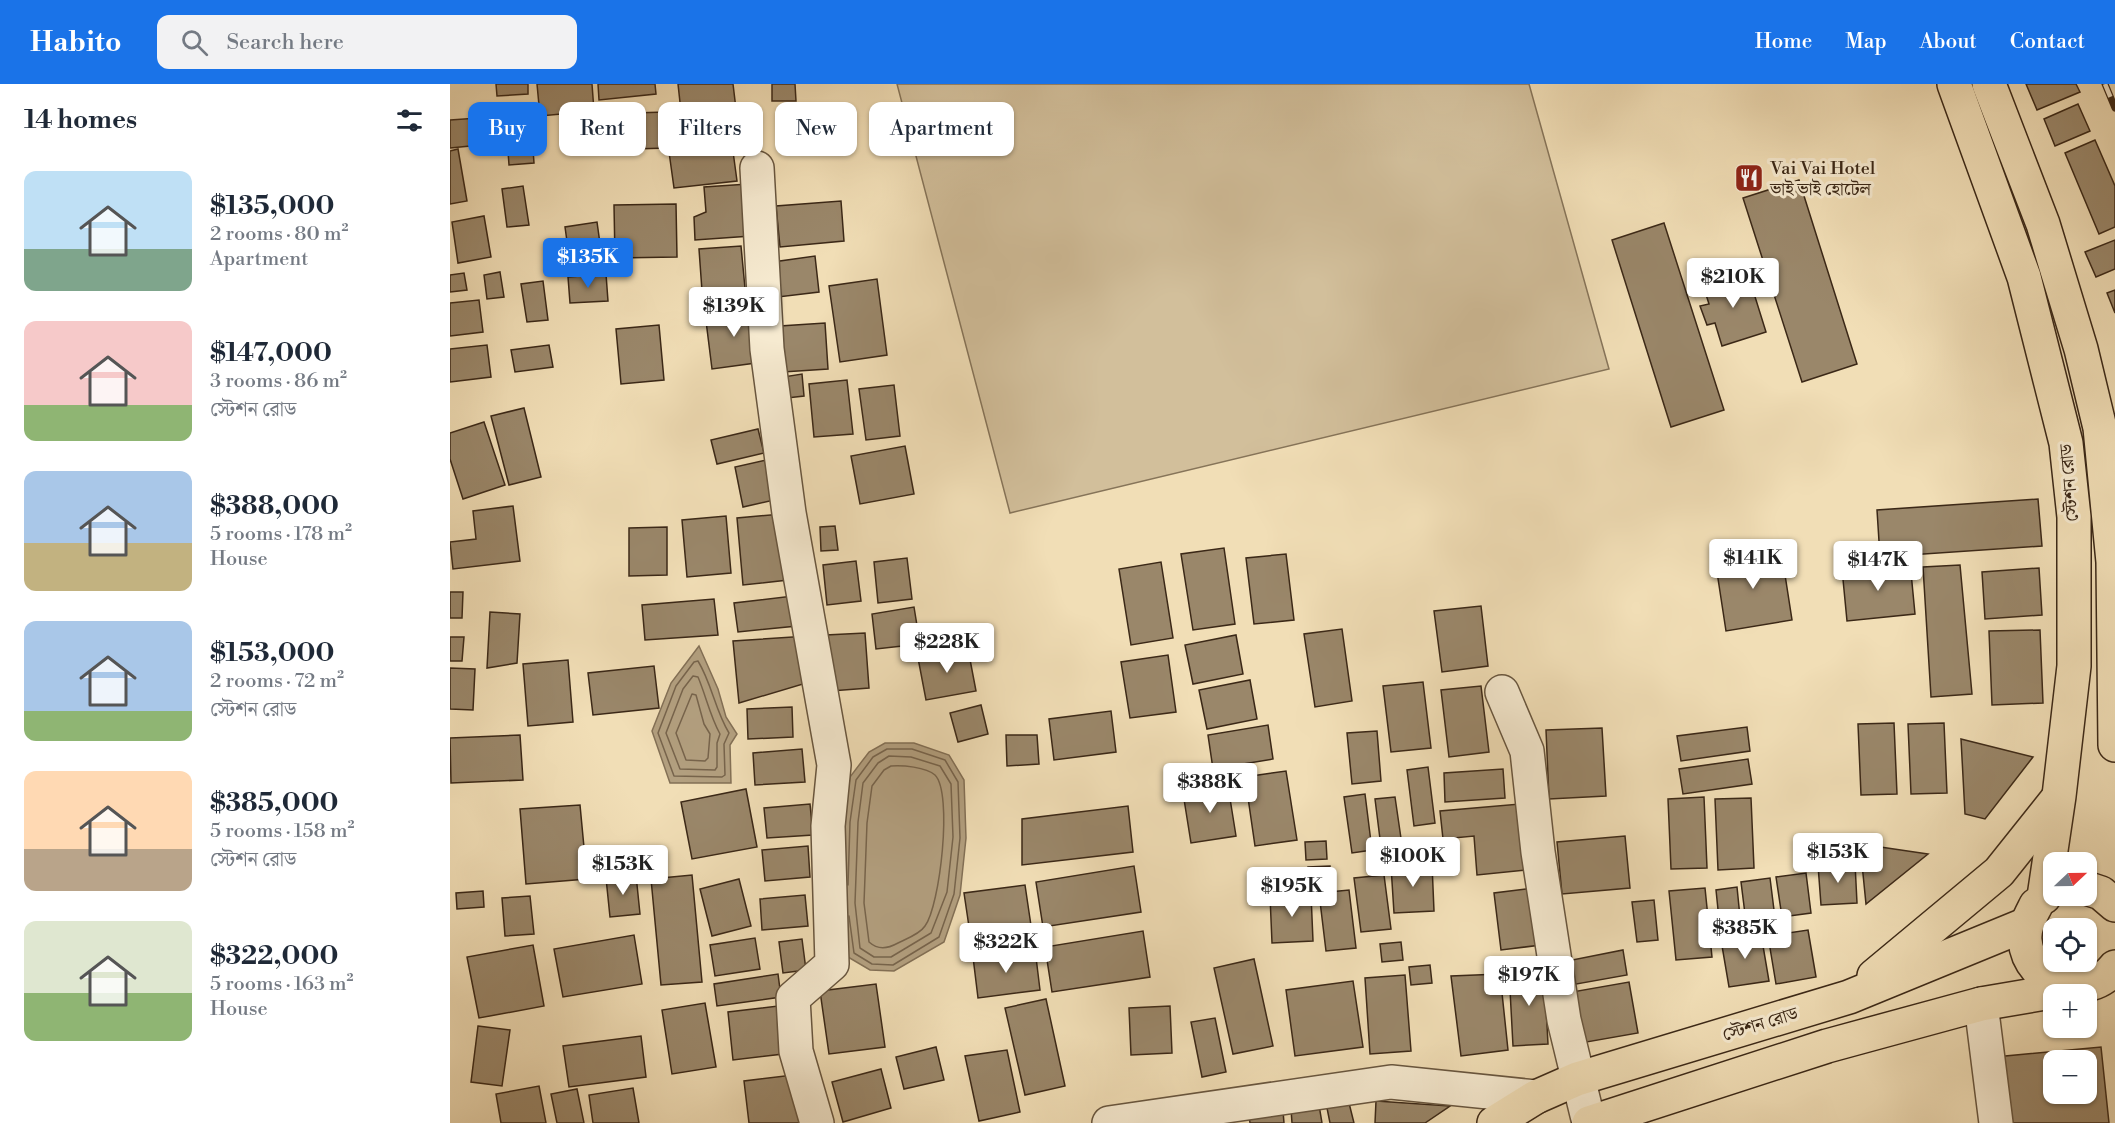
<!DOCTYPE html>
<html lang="en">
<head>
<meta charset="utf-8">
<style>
  :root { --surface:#fff; --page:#f2f2f3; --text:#1f2937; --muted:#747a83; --accent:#1a73e8 }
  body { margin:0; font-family:"Libre Bodoni","Noto Serif Bengali",serif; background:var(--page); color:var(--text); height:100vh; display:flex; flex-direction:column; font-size:22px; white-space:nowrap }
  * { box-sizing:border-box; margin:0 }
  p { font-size:20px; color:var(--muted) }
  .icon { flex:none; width:33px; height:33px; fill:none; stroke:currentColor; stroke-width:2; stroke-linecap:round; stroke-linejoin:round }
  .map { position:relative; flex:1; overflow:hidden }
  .sheet { display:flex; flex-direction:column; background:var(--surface); width:450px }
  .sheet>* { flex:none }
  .hud { position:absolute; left:18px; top:18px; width:570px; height:54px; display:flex; gap:12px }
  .needle { width:39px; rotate:68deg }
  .controls { position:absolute; left:1593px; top:768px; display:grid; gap:12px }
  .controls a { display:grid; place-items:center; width:54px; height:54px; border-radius:12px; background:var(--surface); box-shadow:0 2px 4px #0004; font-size:30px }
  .price { position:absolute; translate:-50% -51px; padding:0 14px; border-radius:6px; background:#fff; color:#222; font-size:20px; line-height:39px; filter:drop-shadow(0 2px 3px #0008) }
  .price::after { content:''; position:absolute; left:50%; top:36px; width:18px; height:14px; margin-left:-9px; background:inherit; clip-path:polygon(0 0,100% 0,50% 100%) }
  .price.active { background:var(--accent); color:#fff }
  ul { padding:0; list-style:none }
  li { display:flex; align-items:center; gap:18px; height:150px; padding:0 24px }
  li span { display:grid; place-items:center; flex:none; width:168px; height:120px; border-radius:12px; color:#555 }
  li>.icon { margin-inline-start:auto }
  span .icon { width:72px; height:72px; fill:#fffc; stroke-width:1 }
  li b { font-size:26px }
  h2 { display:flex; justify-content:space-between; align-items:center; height:72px; padding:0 24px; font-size:26px }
  .tag { padding:0 21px; border-radius:12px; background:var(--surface); box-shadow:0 2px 4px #0004; font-size:21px; line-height:54px }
  .tag.active { background:var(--accent); color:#fff }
  header { display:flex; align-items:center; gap:36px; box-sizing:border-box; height:84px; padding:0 30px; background:var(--accent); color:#fff }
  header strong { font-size:28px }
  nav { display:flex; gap:33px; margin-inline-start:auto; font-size:21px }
  .search { width:420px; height:54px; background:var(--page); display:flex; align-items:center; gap:15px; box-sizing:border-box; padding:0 21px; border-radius:12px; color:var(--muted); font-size:22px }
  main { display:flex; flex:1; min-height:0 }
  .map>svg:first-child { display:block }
  .green { fill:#d2bf9b; stroke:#867459; stroke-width:1.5 }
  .water { fill:#b3a080; stroke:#837056; stroke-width:1.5 }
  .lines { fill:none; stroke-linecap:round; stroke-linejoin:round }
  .shore { stroke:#77644c; stroke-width:1.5 }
  .building { fill:#9a876a; stroke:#3b2817; stroke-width:1.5; fill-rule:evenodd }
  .minor-casing { stroke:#68563f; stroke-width:36 }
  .primary-casing { stroke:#3b2817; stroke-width:36 }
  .minor { stroke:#f6ead0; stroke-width:33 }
  .primary { stroke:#f1deb6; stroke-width:33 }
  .rail-casing { stroke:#3b2817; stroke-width:7 }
  .rail { stroke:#f6ead0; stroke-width:4.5; stroke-dasharray:14; stroke-linecap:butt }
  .labels { text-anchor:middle; stroke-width:6; stroke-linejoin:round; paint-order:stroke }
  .poi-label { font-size:18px; fill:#3b2817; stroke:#f6ead0; text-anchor:start }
  .street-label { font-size:18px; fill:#3b2817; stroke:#f6ead0 }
</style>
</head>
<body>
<header>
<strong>Habito</strong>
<div class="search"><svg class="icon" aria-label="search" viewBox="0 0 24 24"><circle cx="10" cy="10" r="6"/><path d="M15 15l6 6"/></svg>Search here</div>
<nav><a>Home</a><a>Map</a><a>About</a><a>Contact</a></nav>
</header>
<main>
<section class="sheet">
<h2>14 homes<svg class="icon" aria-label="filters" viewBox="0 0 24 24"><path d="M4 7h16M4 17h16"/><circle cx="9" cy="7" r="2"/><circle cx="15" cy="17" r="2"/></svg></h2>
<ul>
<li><span style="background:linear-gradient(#bfe0f5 65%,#7fa58c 0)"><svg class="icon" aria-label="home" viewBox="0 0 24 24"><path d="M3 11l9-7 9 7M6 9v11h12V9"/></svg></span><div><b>$135,000</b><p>2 rooms · 80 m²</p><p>Apartment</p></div></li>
<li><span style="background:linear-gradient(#f6c9c9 70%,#8fb573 0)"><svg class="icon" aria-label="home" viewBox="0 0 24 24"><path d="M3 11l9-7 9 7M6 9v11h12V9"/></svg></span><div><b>$147,000</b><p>3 rooms · 86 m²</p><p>স্টেশন রোড</p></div></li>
<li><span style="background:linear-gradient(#a9c7e8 60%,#c2b280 0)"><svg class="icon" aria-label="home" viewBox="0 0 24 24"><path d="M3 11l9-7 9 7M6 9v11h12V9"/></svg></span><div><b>$388,000</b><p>5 rooms · 178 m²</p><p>House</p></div></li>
<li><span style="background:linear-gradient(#a9c7e8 75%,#8fb573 0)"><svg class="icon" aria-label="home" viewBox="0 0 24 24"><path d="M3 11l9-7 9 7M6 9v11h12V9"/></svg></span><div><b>$153,000</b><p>2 rooms · 72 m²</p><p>স্টেশন রোড</p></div></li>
<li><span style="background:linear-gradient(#ffd9b3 65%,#b9a48a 0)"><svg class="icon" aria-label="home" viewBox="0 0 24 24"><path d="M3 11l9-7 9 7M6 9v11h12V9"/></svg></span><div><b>$385,000</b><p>5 rooms · 158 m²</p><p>স্টেশন রোড</p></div></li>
<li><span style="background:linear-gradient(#dfe7d0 60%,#8fb573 0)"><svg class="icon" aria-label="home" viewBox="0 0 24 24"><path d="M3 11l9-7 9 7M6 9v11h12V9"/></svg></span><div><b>$322,000</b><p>5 rooms · 163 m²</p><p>House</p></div></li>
</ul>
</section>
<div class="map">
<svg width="1665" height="1039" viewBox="0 0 1665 1039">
  <rect width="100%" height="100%" fill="#f1deb6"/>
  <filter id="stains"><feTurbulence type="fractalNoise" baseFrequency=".00333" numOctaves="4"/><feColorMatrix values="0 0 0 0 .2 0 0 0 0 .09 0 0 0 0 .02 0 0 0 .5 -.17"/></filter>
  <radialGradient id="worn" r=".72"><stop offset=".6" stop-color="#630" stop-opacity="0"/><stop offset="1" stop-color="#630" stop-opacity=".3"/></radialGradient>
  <polygon class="green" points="447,0 1079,0 1159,285 560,429"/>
  <g class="water">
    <polygon points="249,562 268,605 276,633 287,650 280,661 281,699 220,699 202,647 221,599"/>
    <polygon points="435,659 464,659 499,671 514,696 516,754 510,811 494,858 444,887 420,886 398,873 394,737 400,693 419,668"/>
  </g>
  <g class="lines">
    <g class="shore">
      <path d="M248,577C262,600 265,626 279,649L274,660L275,691L272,693L224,692L208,649L226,602L244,578Z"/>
      <path d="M243,592L248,593C256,612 260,632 270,650L267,659V683L265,686L230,685L216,649L233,605Z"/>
      <polygon points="242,610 246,611 254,640 260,650 258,674 255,677 236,676 226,649"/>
      <polygon points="439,672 461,673 490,682 501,700 503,753 497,808 481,849 441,873 424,873 410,864 405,819 408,738 413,699 428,679"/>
      <path d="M441,682C452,681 476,683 485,691C503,709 490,822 475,842C470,850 456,855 448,859C437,865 428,866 419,858L414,819L417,739L422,702L434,686Z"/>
      <polyline points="398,801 400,738 406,696 423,673 437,665 462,665 495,676 508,698 510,754 504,810 489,853 443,881 422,880 404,869 399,832"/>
    </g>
  </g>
  <g class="building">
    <polygon points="46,0 78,0 78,10 47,12"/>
    <polygon points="87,0 142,0 144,27 90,32"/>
    <polygon points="148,0 205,0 206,10 149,16"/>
    <polygon points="228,0 283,0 289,50 234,55"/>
    <polygon points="322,0 345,0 346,17 322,17"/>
    <polygon points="1576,0 1626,0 1630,8 1587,26"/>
    <polygon points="1628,20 1640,47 1605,62 1594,35"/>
    <polygon points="170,28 173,67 145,69 143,30"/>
    <polygon points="216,28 217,64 184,65 183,29"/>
    <polygon points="28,34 30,61 0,64 0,36"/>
    <polygon points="81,38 84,79 59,81 56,40"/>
    <polygon points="1645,56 1665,102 1665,143 1649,150 1615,69"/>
    <polygon points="282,60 287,97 224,104 219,68"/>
    <polygon points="8,65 17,117 0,120 0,67"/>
    <polygon points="1349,96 1407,280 1352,298 1293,114"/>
    <polygon points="298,100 301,152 245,156 244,133 256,128 254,103"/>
    <polygon points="73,102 79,141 57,143 52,105"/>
    <polygon points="391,117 394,157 330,163 326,122"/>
    <polygon points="226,120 227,173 165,174 164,121"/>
    <polygon points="34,132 41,173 8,179 2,138"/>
    <polygon points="147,138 153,181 121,186 115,143"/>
    <polygon points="1214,139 1274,326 1221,343 1162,156"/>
    <polygon points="1665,156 1665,185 1646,193 1635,168"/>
    <polygon points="291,162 295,204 252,207 249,165"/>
    <polygon points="365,172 369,208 328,213 323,178"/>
    <polygon points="1297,187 1316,248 1272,262 1265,239 1257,241 1250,222 1259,220 1253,201"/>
    <polygon points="50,188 54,213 37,215 34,191"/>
    <polygon points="14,189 17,206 0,208 0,191"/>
    <polygon points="156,190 158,217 120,219 118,193"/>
    <polygon points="427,195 437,271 390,278 379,202"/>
    <polygon points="93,197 98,236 77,238 71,200"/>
    <polygon points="1665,206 1665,229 1657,209"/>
    <polygon points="29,216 33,248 0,252 0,219"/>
    <polygon points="306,222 313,278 262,285 255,229"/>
    <polygon points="375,239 378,285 333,288 330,242"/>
    <polygon points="209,241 214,296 171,300 166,245"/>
    <polygon points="37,261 41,293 0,298 0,265"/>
    <polygon points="99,261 103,283 65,288 61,266"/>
    <polygon points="352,290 354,312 337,314 333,293"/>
    <polygon points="397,296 403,350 364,353 359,300"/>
    <polygon points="444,301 450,352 416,356 409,305"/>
    <polygon points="74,324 91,393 59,401 41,332"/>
    <polygon points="34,338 55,401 13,415 0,375 0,349"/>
    <polygon points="308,345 314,369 267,380 261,356"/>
    <polygon points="455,362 464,410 410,420 401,372"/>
    <polygon points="325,374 333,414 293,423 285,383"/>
    <polygon points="1588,415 1592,462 1430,473 1427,426"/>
    <polygon points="63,422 70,477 3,485 0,458 26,455 23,427"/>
    <polygon points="332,430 338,496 293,501 287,434"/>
    <polygon points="276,432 281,489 237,493 232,436"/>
    <polygon points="385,442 388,466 371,467 370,443"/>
    <polygon points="217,443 217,491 179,492 179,444"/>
    <polygon points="774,464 785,540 743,546 731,470"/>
    <polygon points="1331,465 1342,536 1276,547 1265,475"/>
    <polygon points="836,470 844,536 804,540 796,474"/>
    <polygon points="457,474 462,515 428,519 424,478"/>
    <polygon points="406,477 411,517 377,521 373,481"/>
    <polygon points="711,478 723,554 681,561 669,485"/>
    <polygon points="1460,478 1465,530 1397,537 1392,485"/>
    <polygon points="1510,481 1522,610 1481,613 1473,483"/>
    <polygon points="1589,484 1592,531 1535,535 1532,488"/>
    <polygon points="0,508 13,508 12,534 0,534"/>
    <polygon points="343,512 347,542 288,548 284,519"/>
    <polygon points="264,515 268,551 195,556 192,521"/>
    <polygon points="1031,522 1038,582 992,588 984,527"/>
    <polygon points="464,523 470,560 426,565 422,530"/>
    <polygon points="40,528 70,530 67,579 37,584"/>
    <polygon points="892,545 902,617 865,623 854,550"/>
    <polygon points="1590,546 1593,619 1542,621 1539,547"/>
    <polygon points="415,549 419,604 381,607 376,551"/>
    <polygon points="786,551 793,590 743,600 735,561"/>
    <polygon points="358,552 363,597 289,619 283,557"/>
    <polygon points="0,553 14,553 12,577 0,577"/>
    <polygon points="518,565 526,607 476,616 468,574"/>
    <polygon points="718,571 726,628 680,634 671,578"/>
    <polygon points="118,576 123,638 78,642 73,580"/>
    <polygon points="204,582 209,624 143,631 138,589"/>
    <polygon points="0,584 25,585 23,626 0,625"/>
    <polygon points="800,596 807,635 757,645 749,606"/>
    <polygon points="973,598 981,664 941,668 933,602"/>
    <polygon points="1031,602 1039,668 999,673 991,606"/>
    <polygon points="531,621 538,650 508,658 500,629"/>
    <polygon points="342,623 343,653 298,655 297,625"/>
    <polygon points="661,627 666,668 604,676 599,635"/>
    <polygon points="1444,639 1447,710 1411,711 1408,640"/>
    <polygon points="1494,639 1497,709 1461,710 1458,640"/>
    <polygon points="818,641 823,675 763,685 758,651"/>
    <polygon points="1297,643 1300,667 1231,677 1227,652"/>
    <polygon points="1152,644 1156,712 1099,715 1096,646"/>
    <polygon points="927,647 931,697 902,700 897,649"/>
    <polygon points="70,651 73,696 1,699 0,654"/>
    <polygon points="556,651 587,651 589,680 557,682"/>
    <polygon points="1511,655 1583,673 1535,735 1515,730"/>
    <polygon points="352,665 355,698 305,701 303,669"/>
    <polygon points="1298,675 1302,700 1233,710 1229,685"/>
    <polygon points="978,683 985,739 964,742 957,686"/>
    <polygon points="1053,685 1055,714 995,718 994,689"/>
    <polygon points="836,687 847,756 805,762 795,693"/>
    <polygon points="778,702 786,752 741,759 733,709"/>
    <polygon points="296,705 307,763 242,775 231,718"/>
    <polygon points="915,710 922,766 902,769 894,713"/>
    <polygon points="945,713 953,768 932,771 925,715"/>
    <polygon points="1254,713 1257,784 1221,785 1218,715"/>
    <polygon points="1301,714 1304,784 1268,786 1265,715"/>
    <polygon points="360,720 363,751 317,754 314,724"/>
    <polygon points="1070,720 1076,786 1027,791 1024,752 993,755 990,727"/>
    <polygon points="130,721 137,795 76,800 70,725"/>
    <polygon points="678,722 683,768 572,781 572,735"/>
    <polygon points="1175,752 1180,804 1112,810 1107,758"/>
    <polygon points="876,757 877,775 856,776 855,758"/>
    <polygon points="1410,760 1478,770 1416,820"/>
    <polygon points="358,762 360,793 315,797 312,766"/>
    <polygon points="1405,779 1407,819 1371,821 1368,781"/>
    <polygon points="982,780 984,827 944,829 941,782"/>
    <polygon points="684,782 691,828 593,843 586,798"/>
    <polygon points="880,782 880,801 859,802 858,783"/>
    <polygon points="1356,789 1361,829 1332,833 1326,793"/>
    <polygon points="186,791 190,830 160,833 156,794"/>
    <polygon points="242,791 252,898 211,901 201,795"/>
    <polygon points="934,791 941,845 911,848 904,794"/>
    <polygon points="1320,794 1325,834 1296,838 1291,798"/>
    <polygon points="289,795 301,842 262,852 250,805"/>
    <polygon points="575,801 583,855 522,863 514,809"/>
    <polygon points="1287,803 1291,843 1270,845 1266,806"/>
    <polygon points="1084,804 1091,861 1051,866 1044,809"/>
    <polygon points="1255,804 1262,873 1226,876 1219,807"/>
    <polygon points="899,806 906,864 876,867 869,809"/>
    <polygon points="33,807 34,823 7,825 6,809"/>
    <polygon points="861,810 863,857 822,859 820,812"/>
    <polygon points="355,811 358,842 312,846 310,815"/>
    <polygon points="80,812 84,850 55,852 52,814"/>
    <polygon points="1204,816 1208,856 1187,858 1182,818"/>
    <polygon points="1358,846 1366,893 1326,900 1318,852"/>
    <polygon points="693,847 700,893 602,908 595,863"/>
    <polygon points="1311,850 1319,897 1279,903 1271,856"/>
    <polygon points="184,851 192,900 113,913 104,865"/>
    <polygon points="305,854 310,885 265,892 260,861"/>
    <polygon points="352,855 356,886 333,889 329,858"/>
    <polygon points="951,858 953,876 932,878 930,860"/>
    <polygon points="83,861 94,922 29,934 17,873"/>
    <polygon points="585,865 590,906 528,914 523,873"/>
    <polygon points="1173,866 1177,891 1121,901 1117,877"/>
    <polygon points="804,875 823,962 783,970 764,884"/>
    <polygon points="980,881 982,899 961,901 959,883"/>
    <polygon points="1094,884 1098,960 1063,962 1059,887"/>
    <polygon points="328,890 331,913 267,922 264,900"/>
    <polygon points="1050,890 1058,966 1011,972 1001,892"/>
    <polygon points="955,891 961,967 920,970 915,894"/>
    <polygon points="903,897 913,963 845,972 836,906"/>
    <polygon points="1179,898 1188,949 1131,959 1122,908"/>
    <polygon points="426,900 435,963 379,970 370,907"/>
    <polygon points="596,915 615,1002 575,1011 555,924"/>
    <polygon points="255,919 266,983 222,990 212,926"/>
    <polygon points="328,922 333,970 283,976 278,928"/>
    <polygon points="720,922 722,969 681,971 679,924"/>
    <polygon points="765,934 776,988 752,993 741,938"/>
    <polygon points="28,942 60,946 52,1002 21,998"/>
    <polygon points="191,952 196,993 119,1003 113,962"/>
    <polygon points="486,963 494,996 454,1005 446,973"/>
    <path d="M1651,963L1659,1039H1551L1545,973ZM1604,976H1636V1010H1604Z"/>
    <polygon points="557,966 570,1028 529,1037 515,972"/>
    <polygon points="431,985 441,1024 393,1038 382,998"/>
    <polygon points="343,991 349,1039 299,1039 294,997"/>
    <polygon points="89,1002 96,1039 51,1039 46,1010"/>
    <polygon points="183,1004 189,1039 143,1039 139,1011"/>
    <polygon points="127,1005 134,1039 107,1039 101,1010"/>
    <polygon points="926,1017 1000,1022 975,1039 925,1039"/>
    <polygon points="899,1019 904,1039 880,1039 877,1024"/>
    <polygon points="869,1021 872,1039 842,1039 841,1025"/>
    <polygon points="833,1027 834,1039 800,1039 799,1031"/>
  </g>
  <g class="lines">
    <g class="minor-casing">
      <g id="minor">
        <polyline points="307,84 317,265 339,429 384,681 378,742 382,880 343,914 346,967 367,1039"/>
        <polyline points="1052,608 1077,667 1088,768 1114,936 1139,1039"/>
        <polyline points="1531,920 1546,1039"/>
        <polyline points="659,1039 941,998 1086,1013"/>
      </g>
    </g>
    <g class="primary-casing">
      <g id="primary">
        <polyline points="1504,0 1574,193 1616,359 1624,433 1624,582 1609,712 1594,813"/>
        <polyline points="1539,0 1593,140 1631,265 1650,344 1663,478 1665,661"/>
        <polyline points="1636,804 1651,809 1665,821"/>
        <path d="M1586,821C1580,833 1574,843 1575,856C1579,902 1638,918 1665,883"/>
        <polyline points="1424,892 1549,788 1608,714"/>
        <polyline points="1044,1039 1086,1013 1127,995 1399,913 1577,840"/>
        <polyline points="1139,1039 1377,962 1531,920 1636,902"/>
      </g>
    </g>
    <use href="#minor" class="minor"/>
    <use href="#primary" class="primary"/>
    <g class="rail-casing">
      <polyline id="rail" points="1655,0 1665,24"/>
    </g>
    <use href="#rail" class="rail"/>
  </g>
  <defs>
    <g id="restaurant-square" transform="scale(1.5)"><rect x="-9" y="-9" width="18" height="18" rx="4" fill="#8f2418" stroke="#f6ead0"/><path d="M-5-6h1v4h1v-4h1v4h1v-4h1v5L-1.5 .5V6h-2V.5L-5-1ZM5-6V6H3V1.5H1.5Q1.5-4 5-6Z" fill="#fff"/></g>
  </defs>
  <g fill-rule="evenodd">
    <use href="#restaurant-square" x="1299" y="94"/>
  </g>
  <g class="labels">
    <g class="poi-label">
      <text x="1320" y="90">Vai Vai Hotel<tspan x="1320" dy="21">ভাই ভাই হোটেল</tspan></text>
    </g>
    <g class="street-label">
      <text transform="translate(1619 399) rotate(-95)" y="6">স্টেশন রোড</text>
      <text transform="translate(1310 940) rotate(-17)" y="6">স্টেশন রোড</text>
    </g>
  </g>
  <rect width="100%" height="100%" filter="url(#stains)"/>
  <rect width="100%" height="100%" fill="url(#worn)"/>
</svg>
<div class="controls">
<a><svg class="needle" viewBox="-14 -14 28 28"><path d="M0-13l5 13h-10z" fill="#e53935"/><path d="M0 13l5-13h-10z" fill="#747a83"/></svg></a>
<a><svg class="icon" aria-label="locate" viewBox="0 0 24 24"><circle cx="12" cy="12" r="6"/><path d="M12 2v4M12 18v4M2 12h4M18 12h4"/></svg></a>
<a>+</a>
<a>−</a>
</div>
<b class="price active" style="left:138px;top:205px">$135K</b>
<b class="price" style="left:1283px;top:225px">$210K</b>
<b class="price" style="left:284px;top:254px">$139K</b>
<b class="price" style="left:1303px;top:506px">$141K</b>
<b class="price" style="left:1428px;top:508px">$147K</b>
<b class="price" style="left:497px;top:590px">$228K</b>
<b class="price" style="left:760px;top:730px">$388K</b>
<b class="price" style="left:1388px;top:800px">$153K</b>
<b class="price" style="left:963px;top:804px">$100K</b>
<b class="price" style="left:173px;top:812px">$153K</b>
<b class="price" style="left:842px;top:834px">$195K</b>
<b class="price" style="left:1295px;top:876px">$385K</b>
<b class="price" style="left:556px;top:890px">$322K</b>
<b class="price" style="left:1079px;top:923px">$197K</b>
<div class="hud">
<a class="tag active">Buy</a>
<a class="tag">Rent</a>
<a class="tag">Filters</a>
<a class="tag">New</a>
<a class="tag">Apartment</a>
</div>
</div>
</main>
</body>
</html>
